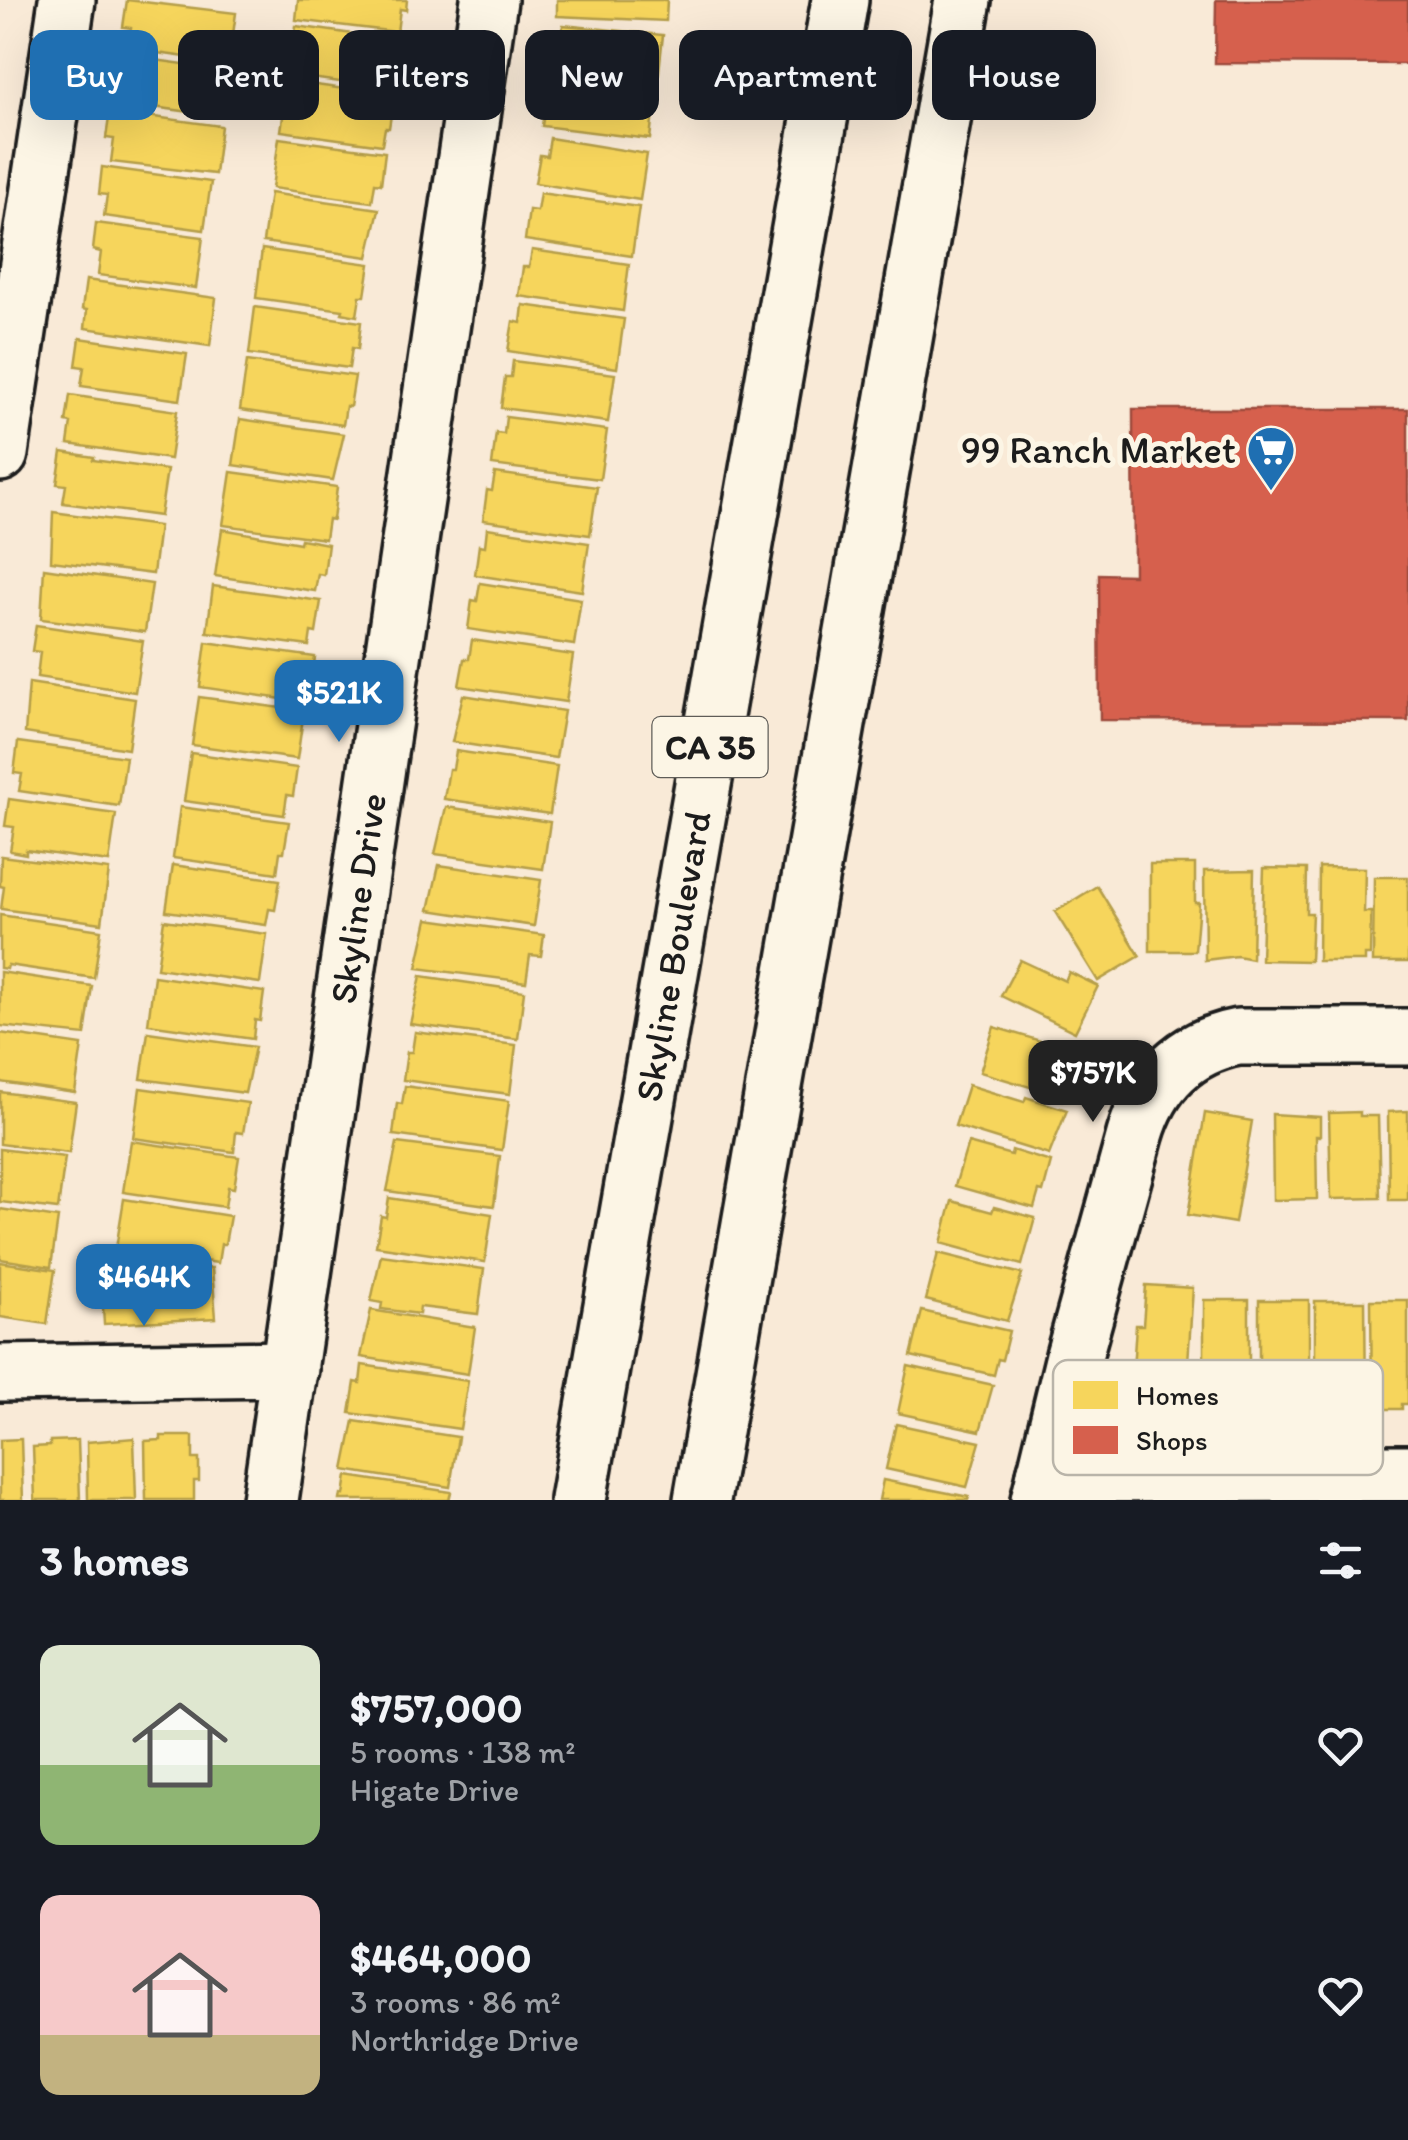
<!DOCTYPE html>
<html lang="en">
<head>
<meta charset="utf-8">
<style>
  :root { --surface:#171b24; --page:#242831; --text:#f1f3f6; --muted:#9ea1a6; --accent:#1f6fb2 }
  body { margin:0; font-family:Itim,sans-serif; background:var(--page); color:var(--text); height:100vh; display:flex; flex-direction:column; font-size:38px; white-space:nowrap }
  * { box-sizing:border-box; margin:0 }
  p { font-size:32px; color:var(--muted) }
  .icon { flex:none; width:55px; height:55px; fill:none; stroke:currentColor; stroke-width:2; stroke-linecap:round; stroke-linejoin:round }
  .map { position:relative; height:1500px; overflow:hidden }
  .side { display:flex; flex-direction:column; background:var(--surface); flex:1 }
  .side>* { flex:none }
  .guide { position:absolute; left:30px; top:30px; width:1350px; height:90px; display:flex; gap:20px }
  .price { position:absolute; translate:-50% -85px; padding:0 22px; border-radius:20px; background:var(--accent); color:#fff; font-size:32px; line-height:65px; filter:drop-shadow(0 2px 5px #0008) }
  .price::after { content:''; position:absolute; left:50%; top:60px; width:30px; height:22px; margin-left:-15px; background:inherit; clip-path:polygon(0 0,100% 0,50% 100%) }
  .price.selected { background:#222; color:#fff }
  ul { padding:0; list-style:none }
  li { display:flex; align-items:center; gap:30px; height:250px; padding:0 40px }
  li span { display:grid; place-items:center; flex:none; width:280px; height:200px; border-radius:20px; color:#555 }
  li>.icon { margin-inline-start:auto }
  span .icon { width:120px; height:120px; fill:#fffc; stroke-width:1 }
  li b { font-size:42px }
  h2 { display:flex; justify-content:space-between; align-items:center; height:120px; padding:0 40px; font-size:42px }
  .chip { padding:0 35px; border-radius:20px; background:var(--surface); box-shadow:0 10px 40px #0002; font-size:35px; line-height:90px }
  .chip.selected { background:var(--accent); color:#fff }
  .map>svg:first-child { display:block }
  .homes { fill:#f6d55c; stroke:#b59e49; stroke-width:2.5 }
  .shops { fill:#d6604d; stroke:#9e4c3e; stroke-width:2.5 }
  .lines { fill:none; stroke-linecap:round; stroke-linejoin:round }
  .minor-casing { stroke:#1c1c1c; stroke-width:62 }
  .major-casing { stroke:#1c1c1c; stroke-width:62 }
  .minor { stroke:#fcf5e5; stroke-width:55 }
  .major { stroke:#fcf5e5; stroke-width:55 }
  .labels { text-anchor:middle; stroke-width:10; stroke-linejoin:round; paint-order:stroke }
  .shield { fill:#fcf5e5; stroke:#5f5d58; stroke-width:2.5 }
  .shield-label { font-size:35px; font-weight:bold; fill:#1c1c1c }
  .poi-label { font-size:38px; fill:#1c1c1c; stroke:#fcf5e5; text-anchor:end }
  .street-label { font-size:38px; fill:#1c1c1c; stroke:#fcf5e5 }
  .key { fill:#fcf5e5; stroke:#b9b4a9; stroke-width:2.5 }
  .key-label { font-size:28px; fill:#1c1c1c }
</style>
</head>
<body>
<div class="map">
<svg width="1408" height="1500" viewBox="0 0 1408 1500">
  <rect width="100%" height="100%" fill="#f9ead7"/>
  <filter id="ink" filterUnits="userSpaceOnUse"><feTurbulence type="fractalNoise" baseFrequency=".01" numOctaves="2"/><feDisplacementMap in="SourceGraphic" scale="20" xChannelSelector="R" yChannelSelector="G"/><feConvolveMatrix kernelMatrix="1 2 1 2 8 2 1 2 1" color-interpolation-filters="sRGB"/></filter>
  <g filter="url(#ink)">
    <g class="homes">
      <polygon points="127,0 236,13 229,63 128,49 131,28 123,27"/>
      <polygon points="298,0 407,0 406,10 400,9 397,32 296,20"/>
      <polygon points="557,0 667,0 666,21 557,16"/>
      <polygon points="563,25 663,35 658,81 550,71 553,42 561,42"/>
      <polygon points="296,26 403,41 399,73 393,72 391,89 289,75"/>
      <polygon points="119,55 227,70 220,116 138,105 137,109 119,107 122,87 115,86"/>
      <polygon points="288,81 394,96 389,128 385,128 382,145 281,131"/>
      <polygon points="556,81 655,93 650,139 542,126 546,98 554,99"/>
      <polygon points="110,111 221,126 215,174 111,162 114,139 106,138"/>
      <polygon points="279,138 385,152 381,184 375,183 372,202 272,188"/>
      <polygon points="550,138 647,154 640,200 535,183 540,155 547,156"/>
      <polygon points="102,167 211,182 204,230 104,216 107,195 99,194"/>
      <polygon points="270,193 379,209 368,257 263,242"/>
      <polygon points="540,193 639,207 632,256 525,240 529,210 537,211"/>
      <polygon points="96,223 203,237 196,288 98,275 101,252 93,250"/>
      <polygon points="262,249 370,264 365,296 360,296 357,316 342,313 343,310 256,298"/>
      <polygon points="532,250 629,264 623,311 519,296 523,267 529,267"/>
      <polygon points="86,280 216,298 210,346 85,328 87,310 82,309"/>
      <polygon points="523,305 624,319 617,368 508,351 513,321 521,323"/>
      <polygon points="255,307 361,322 358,349 352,348 349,368 249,354"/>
      <polygon points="80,338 187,354 180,400 81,386 84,367 76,366"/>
      <polygon points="247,361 355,376 350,407 346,406 343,425 240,410"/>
      <polygon points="513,361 615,374 608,422 501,408 505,377 511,377"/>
      <polygon points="70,395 177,411 170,459 68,444 71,423 66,422"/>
      <polygon points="506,417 607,430 600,479 492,465 496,433 504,434"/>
      <polygon points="240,419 344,434 333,480 233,465"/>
      <polygon points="62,452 94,457 93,460 167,470 160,516 63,503 66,485 57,484"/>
      <polygon points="231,472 337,487 333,520 328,519 325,539 223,525"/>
      <polygon points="495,473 597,487 590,535 483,520 487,490 492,491"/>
      <polygon points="53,512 159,526 153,574 51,561"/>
      <polygon points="487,528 589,543 582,591 475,575 479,545 485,546"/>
      <polygon points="222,529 300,543 301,539 328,544 324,575 318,574 315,591 215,576"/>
      <polygon points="44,568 152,584 145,632 41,619"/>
      <polygon points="480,583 581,599 574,645 468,629 472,600 477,601"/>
      <polygon points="213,586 321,601 316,633 311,632 309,646 207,632"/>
      <polygon points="36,625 143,641 135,692 37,677 40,652 32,651"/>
      <polygon points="472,640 573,655 566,702 459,686 464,659 469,659"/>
      <polygon points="206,642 315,657 309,703 200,687"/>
      <polygon points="29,683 135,699 128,749 25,733"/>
      <polygon points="463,695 564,711 556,758 452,742"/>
      <polygon points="199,697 304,711 297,759 192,745"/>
      <polygon points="18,742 126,757 119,806 19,791 22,774 14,773"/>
      <polygon points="456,751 557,766 550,814 444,799 449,769 453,769"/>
      <polygon points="191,753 297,768 293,796 287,795 284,815 184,801"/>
      <polygon points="9,799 116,814 109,862 26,850 26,854 10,851 14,827 5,826"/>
      <polygon points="180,807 289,822 284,852 280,852 277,873 173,858"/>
      <polygon points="446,807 550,822 543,869 435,854"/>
      <polygon points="1,856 109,870 102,923 1,909 4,887 0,886"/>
      <polygon points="1150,864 1195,864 1195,903 1199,903 1195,951 1150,951"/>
      <polygon points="173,865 280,880 275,910 269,909 266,925 166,911"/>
      <polygon points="439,865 541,880 534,926 429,910"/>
      <polygon points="1319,867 1365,868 1364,912 1371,912 1370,955 1365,955 1365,961 1318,961"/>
      <polygon points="1264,868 1307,869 1306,913 1312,913 1310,961 1261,960"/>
      <polygon points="1254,870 1252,959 1237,956 1205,960 1204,871"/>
      <polygon points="1374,877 1408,877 1408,962 1373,962"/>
      <polygon points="1097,886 1140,956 1098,981 1055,912"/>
      <polygon points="0,915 101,930 94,978 8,965 7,969 0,968"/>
      <polygon points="428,919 544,935 541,956 530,955 526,982 417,968"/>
      <polygon points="164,920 267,934 260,983 157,968"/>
      <polygon points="1020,960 1065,981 1069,972 1098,986 1075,1032 1001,996"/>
      <polygon points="0,972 92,986 85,1035 0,1026"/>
      <polygon points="154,976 264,992 260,1021 255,1020 253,1039 148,1024"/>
      <polygon points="421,976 524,991 518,1039 410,1024"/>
      <polygon points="994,1027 1077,1052 1062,1100 1046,1095 1047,1092 980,1072"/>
      <polygon points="148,1032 255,1047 245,1093 141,1079"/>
      <polygon points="415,1032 516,1045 510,1094 403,1080 407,1052 412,1052"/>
      <polygon points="0,1033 82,1045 75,1093 0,1082"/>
      <polygon points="968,1085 1024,1102 1026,1097 1067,1110 1049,1155 955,1126"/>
      <polygon points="405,1086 509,1101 502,1150 393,1135 397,1103 402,1104"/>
      <polygon points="140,1088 248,1103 243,1133 236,1132 234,1152 133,1138"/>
      <polygon points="0,1092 76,1102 69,1153 0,1144"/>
      <polygon points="1408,1111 1408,1200 1389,1200 1388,1112"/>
      <polygon points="1360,1112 1360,1116 1378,1116 1380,1198 1331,1199 1329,1113"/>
      <polygon points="1205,1113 1252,1121 1235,1223 1188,1215"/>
      <polygon points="1272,1114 1320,1117 1320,1136 1316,1136 1317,1199 1273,1200"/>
      <polygon points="131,1141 239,1157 234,1188 228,1187 225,1207 123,1192"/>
      <polygon points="397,1143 500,1156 494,1206 387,1191"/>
      <polygon points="968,1143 1011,1155 1012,1150 1051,1162 1043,1192 1039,1191 1034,1208 955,1186"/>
      <polygon points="0,1149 65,1157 58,1209 0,1202"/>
      <polygon points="389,1198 492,1214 485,1262 376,1246 381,1216 386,1217"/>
      <polygon points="124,1199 230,1216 225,1244 221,1244 218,1263 116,1248"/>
      <polygon points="952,1201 992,1212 994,1207 1035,1218 1022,1265 941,1243"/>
      <polygon points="0,1209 58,1218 51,1267 0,1259"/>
      <polygon points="938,1253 1022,1274 1007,1321 926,1300"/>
      <polygon points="381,1255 484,1269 478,1314 420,1307 419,1314 381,1309 382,1303 371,1301"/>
      <polygon points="0,1262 55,1270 47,1324 0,1317"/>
      <polygon points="212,1268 216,1318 104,1324 101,1274"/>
      <polygon points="1146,1285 1193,1288 1185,1407 1167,1406 1167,1411 1137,1409 1140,1370 1133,1370 1136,1325 1143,1325"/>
      <polygon points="1204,1300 1249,1300 1249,1403 1232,1403 1232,1408 1204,1408"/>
      <polygon points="1259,1300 1309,1300 1309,1405 1259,1408"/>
      <polygon points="1371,1300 1408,1300 1408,1404 1402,1404 1402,1409 1372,1409"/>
      <polygon points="1315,1301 1365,1301 1366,1403 1343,1403 1344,1408 1315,1408"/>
      <polygon points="371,1310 475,1327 468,1374 361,1357"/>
      <polygon points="922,1311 1009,1331 1002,1360 998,1359 994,1375 911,1356"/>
      <polygon points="362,1365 468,1381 460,1429 350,1413 355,1382 360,1383"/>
      <polygon points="908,1366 993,1385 980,1431 898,1413"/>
      <polygon points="354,1421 458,1437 450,1487 344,1470"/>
      <polygon points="896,1424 980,1442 967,1487 886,1469"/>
      <polygon points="161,1436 193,1436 193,1459 199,1459 199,1481 194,1481 194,1500 146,1500 145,1441 161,1440"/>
      <polygon points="134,1438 136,1500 88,1500 87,1442"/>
      <polygon points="21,1439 23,1500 0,1500 0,1440"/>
      <polygon points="78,1440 80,1500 35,1500 33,1447 50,1446 50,1441"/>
      <polygon points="347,1476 451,1492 449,1500 340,1500 341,1494 344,1495"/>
      <polygon points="883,1480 969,1497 968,1500 879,1500"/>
    </g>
    <g class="shops">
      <polygon points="1216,0 1408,0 1408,64 1215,63"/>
      <polygon points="1133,409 1408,409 1408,721 1100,720 1099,574 1134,575"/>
    </g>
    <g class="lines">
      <g class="minor-casing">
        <g id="minor">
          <polyline points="0,453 67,0"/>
          <polyline points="0,1373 290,1369"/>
          <polyline points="1045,1474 1408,1473"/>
          <path id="s1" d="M270,1500L489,0"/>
          <path d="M1039,1500L1074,1356L1135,1135C1150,1083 1184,1047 1238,1037H1408"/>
        </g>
      </g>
      <g class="major-casing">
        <g id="major">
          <path id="s2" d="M578,1500L840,0"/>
          <polyline points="702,1500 963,0"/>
        </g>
      </g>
      <use href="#minor" class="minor"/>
      <use href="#major" class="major"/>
    </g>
  </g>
  <defs>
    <g id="supermarket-pin" transform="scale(2.5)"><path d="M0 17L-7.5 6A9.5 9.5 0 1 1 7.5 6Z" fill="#1f6fb2" stroke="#fcf5e5"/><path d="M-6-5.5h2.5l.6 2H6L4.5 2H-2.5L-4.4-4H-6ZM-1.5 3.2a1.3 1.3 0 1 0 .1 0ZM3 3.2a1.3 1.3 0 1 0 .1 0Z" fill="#fff"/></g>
  </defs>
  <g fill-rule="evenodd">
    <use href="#supermarket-pin" x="1271" y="450"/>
  </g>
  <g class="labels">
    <rect class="shield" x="652.5" y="717" width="115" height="60" rx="8"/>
    <g class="shield-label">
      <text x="710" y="759">CA 35</text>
    </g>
    <g class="poi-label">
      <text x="1236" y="463">99 Ranch Market</text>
    </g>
    <g class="street-label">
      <text dy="13" stroke="none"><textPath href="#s1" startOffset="608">Skyline Drive</textPath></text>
      <text dy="13" stroke="none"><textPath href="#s2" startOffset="552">Skyline Boulevard</textPath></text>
    </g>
  </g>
  <rect x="1053" y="1360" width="330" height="115" rx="15" class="key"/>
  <rect x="1073" y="1381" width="45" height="28" fill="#f6d55c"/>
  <rect x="1073" y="1426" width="45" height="28" fill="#d6604d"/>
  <g class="key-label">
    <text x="1136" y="1405">Homes</text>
    <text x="1136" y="1450">Shops</text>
  </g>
</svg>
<b class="price" style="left:339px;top:745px">$521K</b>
<b class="price selected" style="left:1093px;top:1125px">$757K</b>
<b class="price" style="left:144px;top:1329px">$464K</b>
<div class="guide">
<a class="chip selected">Buy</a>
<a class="chip">Rent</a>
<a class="chip">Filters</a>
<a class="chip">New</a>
<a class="chip">Apartment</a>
<a class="chip">House</a>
</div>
</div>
<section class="side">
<h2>3 homes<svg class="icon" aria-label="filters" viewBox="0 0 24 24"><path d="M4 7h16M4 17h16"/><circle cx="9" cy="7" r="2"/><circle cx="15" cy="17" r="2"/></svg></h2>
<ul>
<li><span style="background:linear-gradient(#dfe7d0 60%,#8fb573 0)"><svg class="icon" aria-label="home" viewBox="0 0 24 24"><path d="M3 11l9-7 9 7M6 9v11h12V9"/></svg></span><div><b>$757,000</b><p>5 rooms · 138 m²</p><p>Higate Drive</p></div><svg class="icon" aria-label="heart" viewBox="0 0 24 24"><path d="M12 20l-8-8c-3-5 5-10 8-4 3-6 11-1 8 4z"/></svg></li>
<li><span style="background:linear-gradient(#f6c9c9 70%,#c2b280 0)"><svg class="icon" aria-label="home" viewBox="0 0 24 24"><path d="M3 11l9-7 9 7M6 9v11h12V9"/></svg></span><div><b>$464,000</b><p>3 rooms · 86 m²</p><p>Northridge Drive</p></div><svg class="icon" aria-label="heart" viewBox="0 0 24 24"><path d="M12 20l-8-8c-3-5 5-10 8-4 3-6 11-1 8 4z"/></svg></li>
</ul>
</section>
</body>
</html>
